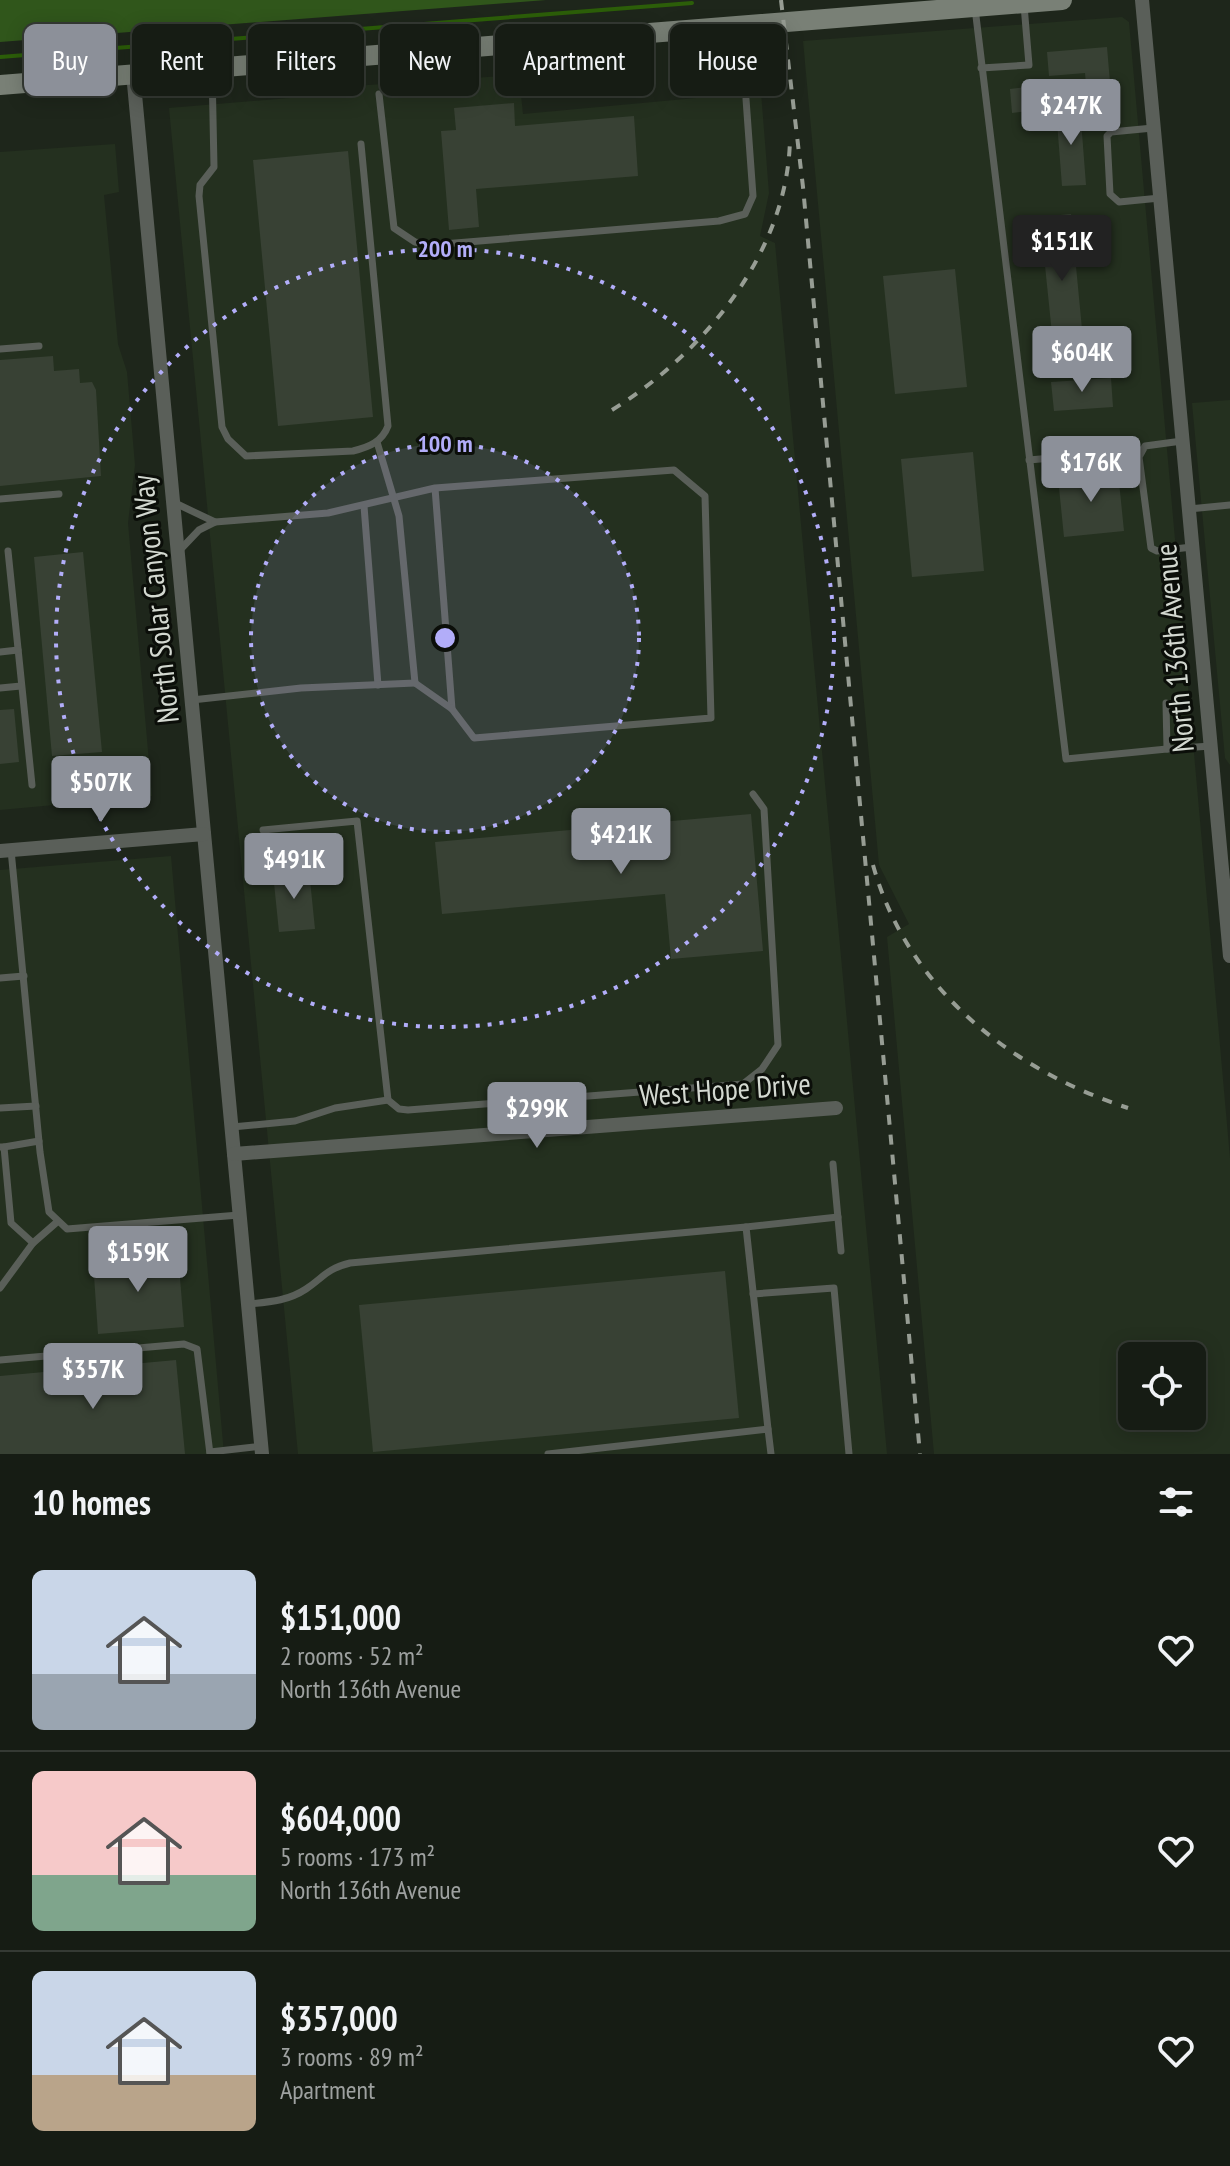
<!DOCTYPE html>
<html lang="en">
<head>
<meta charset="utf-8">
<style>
  :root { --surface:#161c14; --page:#232922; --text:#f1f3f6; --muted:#9ea1a0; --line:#353a34; --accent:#8c9099 }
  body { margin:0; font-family:"PT Sans Narrow",sans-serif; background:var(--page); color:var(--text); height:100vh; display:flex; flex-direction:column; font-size:30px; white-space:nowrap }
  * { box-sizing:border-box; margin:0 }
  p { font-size:26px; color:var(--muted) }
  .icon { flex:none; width:44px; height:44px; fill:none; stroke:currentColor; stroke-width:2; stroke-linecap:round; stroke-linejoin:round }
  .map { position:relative; height:1454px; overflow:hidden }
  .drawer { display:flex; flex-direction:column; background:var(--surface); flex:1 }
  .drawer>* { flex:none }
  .hud { position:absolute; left:24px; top:24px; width:800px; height:72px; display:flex; gap:16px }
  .controls { position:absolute; left:1118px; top:1342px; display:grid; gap:16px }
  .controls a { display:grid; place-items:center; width:88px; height:88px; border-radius:12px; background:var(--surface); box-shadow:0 4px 20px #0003,0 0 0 2px var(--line); font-size:40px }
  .price { position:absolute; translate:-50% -68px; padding:0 18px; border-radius:8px; background:var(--accent); color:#fff; font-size:26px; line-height:52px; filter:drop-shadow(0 2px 4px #0008) }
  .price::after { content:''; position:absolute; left:50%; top:48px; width:24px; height:18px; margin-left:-12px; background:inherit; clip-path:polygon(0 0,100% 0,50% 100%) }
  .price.on { background:#222; color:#fff }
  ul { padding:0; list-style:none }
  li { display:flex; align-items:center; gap:24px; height:200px; padding:0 32px }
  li+li { border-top:2px solid var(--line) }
  li span { display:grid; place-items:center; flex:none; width:224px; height:160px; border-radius:12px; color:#555 }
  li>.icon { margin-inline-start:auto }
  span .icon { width:96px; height:96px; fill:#fffc; stroke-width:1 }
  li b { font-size:34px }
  h2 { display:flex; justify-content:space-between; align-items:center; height:96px; padding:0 32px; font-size:34px }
  .pill { padding:0 28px; border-radius:12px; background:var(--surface); box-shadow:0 4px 20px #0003,0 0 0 2px var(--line); font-size:28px; line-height:72px }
  .pill.on { background:var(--accent); color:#fff }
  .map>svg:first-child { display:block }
  .built { fill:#24301f; fill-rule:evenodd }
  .grass { fill:#30561b }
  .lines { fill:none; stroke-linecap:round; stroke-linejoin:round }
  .stream { stroke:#2c5e09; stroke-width:4 }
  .building { fill:#384134 }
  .service { stroke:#5a5f59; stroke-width:7 }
  .minor { stroke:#5a5f59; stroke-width:14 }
  .secondary { stroke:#798076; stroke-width:20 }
  .rail { stroke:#979d94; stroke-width:4; stroke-dasharray:10 10; stroke-linecap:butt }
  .ring { fill:none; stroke:#b2adf9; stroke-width:4; stroke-dasharray:4 8 }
  .labels { text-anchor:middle; stroke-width:6; stroke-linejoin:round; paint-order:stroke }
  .street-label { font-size:30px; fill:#d3d8d0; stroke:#0b0e09 }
  .centre { fill:#b2adf9; stroke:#0b0e09; stroke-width:4 }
  .ring-label { font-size:24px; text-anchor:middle; font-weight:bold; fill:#b2adf9; stroke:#0b0e09; stroke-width:6; stroke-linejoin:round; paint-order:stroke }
</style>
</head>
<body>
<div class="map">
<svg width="1230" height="1454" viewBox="0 0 1230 1454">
  <rect width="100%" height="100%" fill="#1e261b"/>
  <g class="built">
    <path d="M1122,17L1129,22L1230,1158V1454H934L887,937L909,924L879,865L803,41ZM1132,1356H1192V1416H1132Z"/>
    <polygon points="519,75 523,114 761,92 769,193 760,236 775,243 887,1454 298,1454 169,108 338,94 338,87"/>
    <polygon points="115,144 119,192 104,195 118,344 127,372 135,465 128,523 152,796 0,810 0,152"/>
    <polygon points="1230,400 1230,765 1225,758 1192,403"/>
    <polygon points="171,856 224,1454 0,1454 0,870"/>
  </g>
  <polygon class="grass" points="0,0 546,0 0,42"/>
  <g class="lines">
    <polyline class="stream" points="0,57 692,3"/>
  </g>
  <g class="building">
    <polygon points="1107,47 1112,106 1088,108 1085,73 1049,76 1047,52"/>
    <polygon points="1052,84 1054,108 1012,113 1010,89"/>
    <polygon points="514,103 515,126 634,116 638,176 476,189 479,227 449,230 441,131 456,130 454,108"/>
    <polygon points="1080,107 1086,185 1062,186 1056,109"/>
    <polygon points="348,151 373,417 278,426 253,160"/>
    <polygon points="1071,214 1084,350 1054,353 1040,217"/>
    <polygon points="955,269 967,387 895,394 883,276"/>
    <polygon points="53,356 54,371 79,369 80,383 92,382 96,390 101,476 0,486 0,360"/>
    <polygon points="1111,378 1113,407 1054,411 1051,382"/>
    <polygon points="973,452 984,571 912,577 901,459"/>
    <polygon points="1118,472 1124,531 1064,537 1058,478"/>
    <polygon points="83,552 102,752 52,756 34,557"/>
    <polygon points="14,709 19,762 0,764 0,710"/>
    <polygon points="751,814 763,951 671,959 665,894 442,914 435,842"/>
    <polygon points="309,870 315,929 279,932 273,873"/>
    <polygon points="178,1254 184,1327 98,1334 93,1261"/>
    <polygon points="725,1271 739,1418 373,1452 359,1305"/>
    <polygon points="176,1360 185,1454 0,1454 0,1376"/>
  </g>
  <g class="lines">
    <g class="service">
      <polyline points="975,8 1066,759 1167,749"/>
      <polyline points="981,68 1029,65 1024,5"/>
      <path d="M212,69L214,167L200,185L199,196L222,427L228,439L246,456L353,451C369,447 382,442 388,426L361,144"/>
      <polyline points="379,94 394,228 415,242 431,245 719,221 745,214 753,196 746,99"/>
      <polyline points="1153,128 1111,132 1107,136 1110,194 1119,202 1160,198"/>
      <polyline points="0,349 39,346"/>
      <polyline points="1182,441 1145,446 1139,457 1151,548 1157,551 1192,547"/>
      <polyline points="1029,460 1141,450"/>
      <polyline points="0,499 59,494"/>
      <polyline points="175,503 215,522 199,530 179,551"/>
      <polyline points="364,506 378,685"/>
      <polyline points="1189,509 1230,505"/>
      <polyline points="215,522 328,513 435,488 674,470 705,496 711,718 474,738 452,709 435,488"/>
      <polyline points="8,551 32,785"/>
      <polyline points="0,652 18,650"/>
      <polyline points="415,683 452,709"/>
      <polyline points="0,688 21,686"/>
      <polyline points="192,700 301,688 415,683 399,516 377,442"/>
      <polyline points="1166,703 1167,749 1211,746"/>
      <polyline points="263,830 357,821 388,1100 399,1109 408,1110 743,1084 762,1069 778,1045 764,809 753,794"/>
      <polyline points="11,850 40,1152 49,1212 67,1229 239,1215"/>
      <polyline points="0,978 24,976"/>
      <polyline points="0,1108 36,1106"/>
      <polyline points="232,1127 295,1121 335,1108 388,1100"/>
      <polyline points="0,1147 4,1147 11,1223 33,1243 0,1288"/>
      <polyline points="4,1147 39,1141"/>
      <polyline points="833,1164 841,1251"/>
      <polyline points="746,1227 838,1217"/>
      <polyline points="33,1243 57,1222"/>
      <polyline points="753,1294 834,1288 849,1454"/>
      <path d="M249,1304C269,1302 288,1301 306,1289C324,1277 326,1269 350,1263L746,1227L768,1429"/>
      <polyline points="0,1360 184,1344 197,1349 210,1454"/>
      <polyline points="210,1452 262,1446"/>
      <polyline points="548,1454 768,1429 771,1454"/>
    </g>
    <g class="minor">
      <polyline points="1142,0 1230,956"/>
      <polyline points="133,73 262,1454"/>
      <polyline points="0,851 204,834"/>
      <polyline points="234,1154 836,1108"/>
    </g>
    <polyline class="secondary" points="0,85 1062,0"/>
    <g class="rail">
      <polyline points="781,0 803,187 920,1454"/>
      <path d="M612,410C704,353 789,251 790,137"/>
      <path d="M873,865C907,988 1011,1070 1128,1108"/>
    </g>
  </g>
  <circle cx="445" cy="638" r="194" fill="#b2adf9" fill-opacity=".12"/>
  <g class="ring">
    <circle cx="445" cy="638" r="194"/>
    <circle cx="445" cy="638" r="389"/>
  </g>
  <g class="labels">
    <g class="street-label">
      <text transform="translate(156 599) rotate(-96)" y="10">North Solar Canyon Way</text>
      <text transform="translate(1175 648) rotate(-95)" y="10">North 136th Avenue</text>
      <text transform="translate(725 1090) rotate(-4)" y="10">West Hope Drive</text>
    </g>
  </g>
  <circle cx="445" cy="638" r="12" class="centre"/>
  <g class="ring-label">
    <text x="445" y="257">200 m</text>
    <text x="445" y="452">100 m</text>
  </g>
</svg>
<div class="controls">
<a><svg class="icon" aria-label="locate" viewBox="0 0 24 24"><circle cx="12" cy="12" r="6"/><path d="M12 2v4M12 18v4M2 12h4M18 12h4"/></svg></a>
</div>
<b class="price" style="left:1071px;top:147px">$247K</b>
<b class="price on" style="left:1062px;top:283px">$151K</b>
<b class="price" style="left:1082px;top:394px">$604K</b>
<b class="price" style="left:1091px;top:504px">$176K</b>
<b class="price" style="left:101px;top:824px">$507K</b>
<b class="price" style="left:621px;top:876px">$421K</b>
<b class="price" style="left:294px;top:901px">$491K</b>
<b class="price" style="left:537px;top:1150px">$299K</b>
<b class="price" style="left:138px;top:1294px">$159K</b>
<b class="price" style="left:93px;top:1411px">$357K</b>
<div class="hud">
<a class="pill on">Buy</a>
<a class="pill">Rent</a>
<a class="pill">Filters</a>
<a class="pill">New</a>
<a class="pill">Apartment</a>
<a class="pill">House</a>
</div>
</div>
<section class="drawer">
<h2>10 homes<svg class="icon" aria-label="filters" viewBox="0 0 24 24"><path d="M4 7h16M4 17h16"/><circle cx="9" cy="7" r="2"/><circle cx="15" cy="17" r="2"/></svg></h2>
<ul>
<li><span style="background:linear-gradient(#c9d6e8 65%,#9aa5b1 0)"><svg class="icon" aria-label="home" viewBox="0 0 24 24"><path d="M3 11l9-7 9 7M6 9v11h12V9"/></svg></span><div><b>$151,000</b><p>2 rooms · 52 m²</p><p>North 136th Avenue</p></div><svg class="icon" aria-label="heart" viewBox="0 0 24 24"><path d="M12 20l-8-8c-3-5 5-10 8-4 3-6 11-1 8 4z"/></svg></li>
<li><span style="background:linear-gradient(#f6c9c9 65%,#7fa58c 0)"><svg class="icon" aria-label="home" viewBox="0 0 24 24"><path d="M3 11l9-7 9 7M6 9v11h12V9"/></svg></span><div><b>$604,000</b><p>5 rooms · 173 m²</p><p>North 136th Avenue</p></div><svg class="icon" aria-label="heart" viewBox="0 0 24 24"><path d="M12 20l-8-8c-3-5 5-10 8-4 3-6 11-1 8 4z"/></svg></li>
<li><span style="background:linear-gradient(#c9d6e8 65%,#b9a48a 0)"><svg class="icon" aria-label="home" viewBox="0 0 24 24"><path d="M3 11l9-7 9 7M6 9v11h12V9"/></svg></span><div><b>$357,000</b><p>3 rooms · 89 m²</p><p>Apartment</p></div><svg class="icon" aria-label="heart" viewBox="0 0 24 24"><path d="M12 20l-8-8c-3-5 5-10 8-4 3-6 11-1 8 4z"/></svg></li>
</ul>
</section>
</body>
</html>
